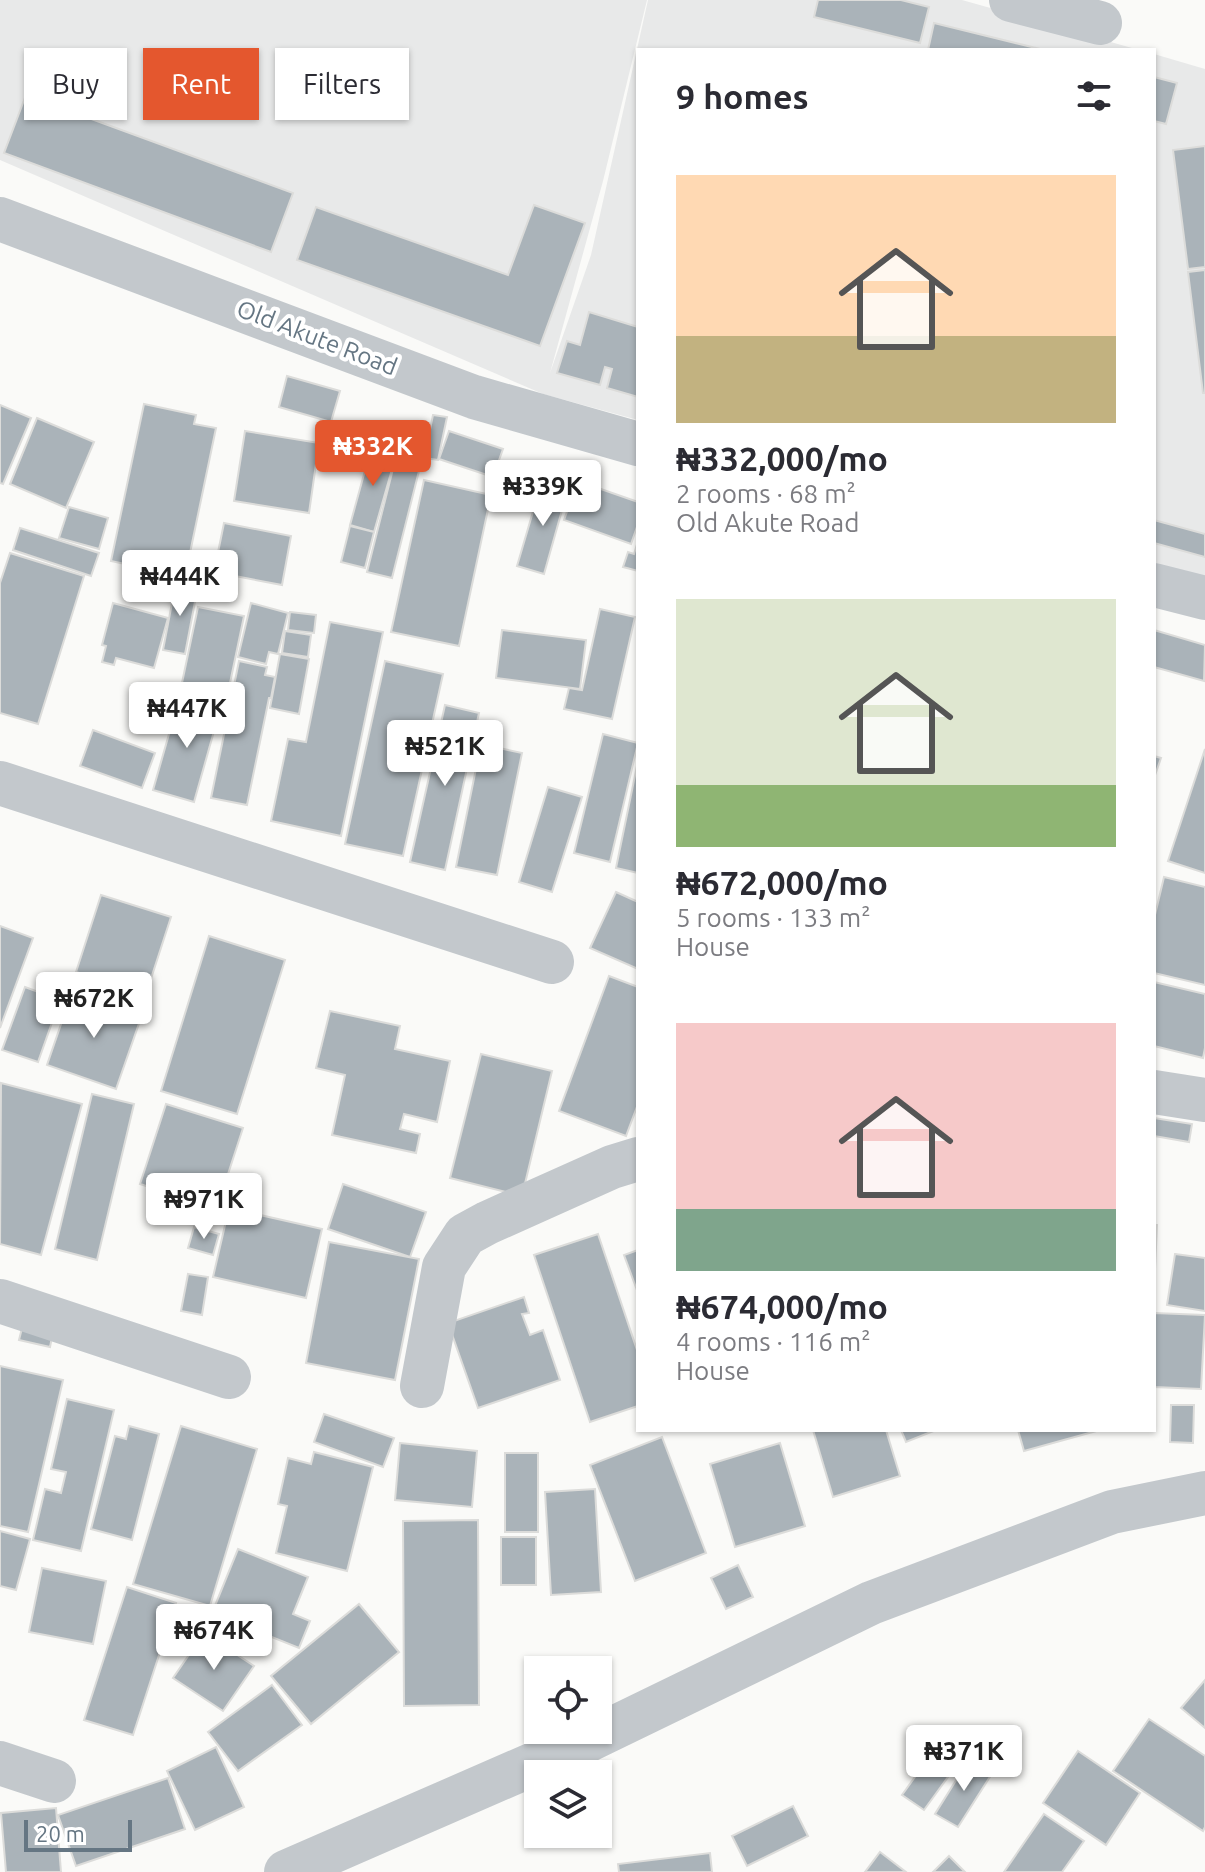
<!DOCTYPE html>
<html lang="en">
<head>
<meta charset="utf-8">
<style>
  :root { --surface:#fff; --page:#f2f2f3; --text:#2b2b33; --muted:#7c7c81; --accent:#e4572e }
  body { margin:0; font-family:Ubuntu,sans-serif; background:var(--page); color:var(--text); height:100vh; display:flex; flex-direction:column; font-size:30px; white-space:nowrap }
  * { box-sizing:border-box; margin:0 }
  p { font-size:26px; color:var(--muted) }
  .icon { flex:none; width:44px; height:44px; fill:none; stroke:currentColor; stroke-width:2; stroke-linecap:round; stroke-linejoin:round }
  .map { position:relative; flex:1; overflow:hidden }
  .side { position:absolute; left:636px; top:48px; width:520px; height:1384px; display:flex; flex-direction:column; background:var(--surface); border-radius:0px; box-shadow:0 2px 6px #0004 }
  .side>* { flex:none }
  .banner { position:absolute; left:24px; top:48px; width:492px; height:72px; display:flex; gap:16px }
  .tools { position:absolute; left:524px; top:1656px; display:grid; gap:16px }
  .tools a { display:grid; place-items:center; width:88px; height:88px; border-radius:0px; background:var(--surface); box-shadow:0 2px 6px #0004; font-size:40px }
  .scale { position:absolute; left:24px; bottom:20px; width:108px; box-sizing:border-box; padding-left:8px; border:4px solid #657683; border-top:0; font-size:22px; line-height:28px; white-space:nowrap; color:#657683; -webkit-text-stroke:6px #fff; paint-order:stroke }
  .price { position:absolute; translate:-50% -68px; padding:0 18px; border-radius:8px; background:#fff; color:#222; font-size:26px; line-height:52px; filter:drop-shadow(0 2px 4px #0008) }
  .price::after { content:''; position:absolute; left:50%; top:48px; width:24px; height:18px; margin-left:-12px; background:inherit; clip-path:polygon(0 0,100% 0,50% 100%) }
  .price.current { background:var(--accent); color:#fff }
  ul { padding:0; list-style:none }
  li { display:grid; align-content:center; gap:16px; height:424px; padding:0 40px }
  li span { display:grid; place-items:center; height:248px; border-radius:0px; color:#555 }
  li>.icon { margin-inline-start:auto }
  span .icon { width:144px; height:144px; fill:#fffc; stroke-width:1 }
  li b { font-size:34px }
  h2 { display:flex; justify-content:space-between; align-items:center; height:96px; padding:0 40px; font-size:34px }
  .pill { padding:0 28px; border-radius:0px; background:var(--surface); box-shadow:0 2px 6px #0004; font-size:28px; line-height:72px }
  .pill.current { background:var(--accent); color:#fff }
  .map>svg:first-child { display:block }
  .built { fill:#e8e9e9 }
  .building { fill:#aab3b9; stroke:#dcdcda; stroke-width:2 }
  .lines { fill:none; stroke-linecap:round; stroke-linejoin:round }
  .minor { stroke:#c3c8cc; stroke-width:44 }
  .labels { text-anchor:middle; stroke-width:8; stroke-linejoin:round; paint-order:stroke }
  .street-label { font-size:24px; fill:#657683; stroke:#fff }
</style>
</head>
<body>
<div class="map">
<svg width="1205" height="1872" viewBox="0 0 1205 1872">
  <rect width="100%" height="100%" fill="#fafaf8"/>
  <g class="built">
    <polygon points="0,0 647,0 603,181 550,373 591,255 648,0 962,0 1139,50 638,50 638,420 543,394 0,160"/>
    <polygon points="1154,54 1205,69 1205,579 1154,565"/>
  </g>
  <g class="building">
    <polygon points="818,0 901,0 929,7 920,43 814,17"/>
    <polygon points="934,23 1044,50 928,50"/>
    <polygon points="1154,77 1177,83 1166,124 1154,121"/>
    <polygon points="26,95 293,193 271,252 4,153"/>
    <polygon points="1205,146 1205,267 1188,269 1173,150"/>
    <polygon points="534,205 585,223 540,346 297,260 316,207 508,275"/>
    <polygon points="1205,270 1205,393 1203,393 1188,272"/>
    <polygon points="589,312 638,327 638,397 607,388 612,369 605,367 600,385 557,373 567,341 580,345"/>
    <polygon points="287,376 340,391 331,422 279,407"/>
    <polygon points="144,404 196,415 194,424 216,428 185,577 111,561"/>
    <polygon points="0,405 31,418 3,484 0,483"/>
    <polygon points="433,415 447,417 438,460 424,458"/>
    <polygon points="37,418 94,442 66,508 10,484"/>
    <polygon points="411,428 426,431 423,445 408,442"/>
    <polygon points="245,431 319,443 309,513 234,501"/>
    <polygon points="449,431 503,449 493,477 439,459"/>
    <polygon points="372,445 397,452 374,532 350,525"/>
    <polygon points="397,453 422,459 392,578 367,572"/>
    <polygon points="424,480 491,495 459,646 391,632"/>
    <polygon points="542,481 568,489 544,574 517,566"/>
    <polygon points="578,481 638,502 638,524 631,544 564,520"/>
    <polygon points="69,507 108,518 99,549 59,538"/>
    <polygon points="1154,520 1205,534 1205,557 1154,543"/>
    <polygon points="224,523 291,536 282,585 214,572"/>
    <polygon points="350,526 374,532 365,568 341,562"/>
    <polygon points="20,528 99,553 91,576 13,550"/>
    <polygon points="638,541 638,571 623,567 628,552 634,554"/>
    <polygon points="10,553 84,576 38,724 0,713 0,583"/>
    <polygon points="176,582 198,586 185,654 163,650"/>
    <polygon points="113,603 168,618 154,668 116,658 114,665 102,662 106,646 102,645"/>
    <polygon points="251,603 288,613 278,654 269,652 266,664 238,657"/>
    <polygon points="198,607 244,616 225,707 179,697"/>
    <polygon points="600,609 635,617 612,719 564,709 569,688 582,690"/>
    <polygon points="290,612 316,615 314,633 288,630"/>
    <polygon points="330,622 383,632 341,836 271,821 288,739 306,742"/>
    <polygon points="502,630 586,640 580,689 496,678"/>
    <polygon points="1154,630 1205,645 1204,681 1154,667"/>
    <polygon points="285,631 311,635 308,657 282,653"/>
    <polygon points="280,654 309,659 299,714 270,708"/>
    <polygon points="239,661 267,667 265,675 275,677 271,698 269,698 247,805 211,798"/>
    <polygon points="385,661 443,674 403,856 345,844"/>
    <polygon points="179,699 220,710 194,802 153,790"/>
    <polygon points="445,705 479,713 445,870 410,862"/>
    <polygon points="93,730 155,753 142,788 80,766"/>
    <polygon points="603,734 638,743 610,862 574,853"/>
    <polygon points="481,744 522,753 497,875 456,867"/>
    <polygon points="1205,749 1205,873 1168,861"/>
    <polygon points="1154,756 1161,758 1154,778"/>
    <polygon points="638,761 638,873 616,868"/>
    <polygon points="548,787 582,797 552,892 519,882"/>
    <polygon points="1164,877 1205,887 1205,985 1154,973 1154,919"/>
    <polygon points="616,892 638,902 638,969 590,948"/>
    <polygon points="101,895 171,917 146,994 76,972"/>
    <polygon points="0,926 33,938 0,1028"/>
    <polygon points="209,936 285,960 237,1114 161,1091"/>
    <polygon points="609,976 638,987 638,1104 626,1136 559,1111"/>
    <polygon points="1154,982 1205,994 1205,1048 1203,1058 1154,1046"/>
    <polygon points="25,987 60,1000 38,1062 2,1050"/>
    <polygon points="72,992 142,1015 116,1089 47,1065"/>
    <polygon points="330,1011 400,1026 395,1049 450,1061 437,1122 404,1114 400,1129 420,1134 416,1153 332,1135 345,1075 316,1068"/>
    <polygon points="481,1054 552,1071 522,1196 450,1178"/>
    <polygon points="1,1083 82,1104 41,1255 0,1244"/>
    <polygon points="92,1094 134,1104 97,1260 55,1249"/>
    <polygon points="166,1104 243,1128 217,1208 140,1184"/>
    <polygon points="1154,1118 1192,1124 1189,1142 1154,1136"/>
    <polygon points="343,1184 426,1212 410,1257 328,1229"/>
    <polygon points="229,1208 322,1229 306,1298 213,1277"/>
    <polygon points="1154,1225 1157,1225 1154,1291"/>
    <polygon points="194,1227 219,1234 213,1255 188,1248"/>
    <polygon points="598,1234 638,1353 638,1406 590,1422 534,1255"/>
    <polygon points="329,1242 419,1259 395,1380 306,1363"/>
    <polygon points="638,1250 638,1293 624,1255"/>
    <polygon points="1175,1254 1205,1258 1205,1311 1167,1305"/>
    <polygon points="188,1274 208,1277 202,1315 181,1311"/>
    <polygon points="524,1297 529,1313 522,1314 530,1335 543,1330 560,1380 478,1408 448,1323"/>
    <polygon points="1154,1313 1205,1315 1201,1389 1154,1387"/>
    <polygon points="24,1320 54,1327 50,1347 19,1340"/>
    <polygon points="0,1366 63,1380 28,1532 0,1526"/>
    <polygon points="67,1399 114,1410 81,1551 33,1540 45,1489 61,1493 66,1472 51,1469"/>
    <polygon points="1171,1405 1194,1405 1193,1443 1170,1442"/>
    <polygon points="324,1414 394,1438 383,1467 314,1442"/>
    <polygon points="129,1426 159,1434 132,1540 91,1529 115,1436 126,1439"/>
    <polygon points="181,1426 257,1449 210,1606 133,1584"/>
    <polygon points="813,1430 886,1430 900,1476 833,1497"/>
    <polygon points="901,1430 936,1430 906,1442"/>
    <polygon points="1018,1430 1100,1430 1024,1451"/>
    <polygon points="662,1437 706,1553 635,1581 590,1465"/>
    <polygon points="400,1443 477,1451 472,1507 395,1500"/>
    <polygon points="780,1443 805,1526 735,1547 710,1464"/>
    <polygon points="314,1452 373,1467 347,1571 276,1553 287,1506 278,1504 288,1458 311,1464"/>
    <rect x="505" y="1453" width="33" height="79"/>
    <polygon points="595,1489 601,1592 551,1595 545,1492"/>
    <polygon points="478,1520 479,1705 404,1706 403,1521"/>
    <polygon points="0,1531 30,1539 16,1590 0,1586"/>
    <rect x="501" y="1537" width="35" height="48"/>
    <polygon points="238,1549 308,1577 293,1614 310,1621 299,1648 212,1613"/>
    <polygon points="738,1565 753,1597 726,1609 711,1578"/>
    <polygon points="42,1568 106,1581 93,1644 29,1632"/>
    <polygon points="127,1587 176,1603 133,1735 84,1720"/>
    <polygon points="359,1604 399,1652 311,1724 271,1676"/>
    <polygon points="204,1633 254,1666 223,1711 173,1678"/>
    <polygon points="1205,1680 1205,1728 1181,1708"/>
    <polygon points="272,1685 302,1725 238,1771 208,1732"/>
    <polygon points="1149,1719 1205,1756 1205,1827 1203,1831 1113,1771"/>
    <polygon points="950,1728 972,1744 924,1810 902,1795"/>
    <polygon points="216,1747 244,1807 195,1830 167,1771"/>
    <polygon points="1078,1751 1140,1793 1106,1845 1043,1803"/>
    <polygon points="970,1758 993,1772 958,1827 935,1814"/>
    <polygon points="168,1778 185,1829 76,1866 58,1815"/>
    <polygon points="793,1806 808,1836 747,1866 732,1836"/>
    <polygon points="56,1808 61,1872 6,1872 1,1813"/>
    <polygon points="1044,1814 1084,1841 1062,1872 1004,1872"/>
    <polygon points="880,1852 906,1872 865,1872"/>
    <polygon points="710,1853 712,1872 619,1872 618,1864"/>
    <polygon points="949,1856 965,1872 933,1872"/>
  </g>
  <g class="lines">
    <g class="minor">
      <polyline points="1011,0 1100,23"/>
      <polyline points="0,219 474,397 638,444"/>
      <polyline points="1154,585 1205,598"/>
      <polyline points="0,783 552,962"/>
      <polyline points="1154,1092 1205,1100"/>
      <polyline points="0,1301 229,1377"/>
      <polyline points="422,1386 444,1267 465,1235 487,1223 612,1167 638,1159"/>
      <polyline points="0,1763 54,1781"/>
      <polyline points="286,1872 591,1739 871,1603 1112,1512 1205,1493"/>
    </g>
  </g>
  <g class="labels">
    <g class="street-label">
      <text transform="translate(317 338) rotate(21)" y="8">Old Akute Road</text>
    </g>
  </g>
</svg>
<div class="tools">
<a><svg class="icon" aria-label="locate" viewBox="0 0 24 24"><circle cx="12" cy="12" r="6"/><path d="M12 2v4M12 18v4M2 12h4M18 12h4"/></svg></a>
<a><svg class="icon" aria-label="layers" viewBox="0 0 24 24"><path d="M12 4l9 5-9 5-9-5zM3 14l9 5 9-5"/></svg></a>
</div>
<div class="scale">20 m</div>
<b class="price current" style="left:373px;top:488px">₦332K</b>
<b class="price" style="left:543px;top:528px">₦339K</b>
<b class="price" style="left:180px;top:618px">₦444K</b>
<b class="price" style="left:187px;top:750px">₦447K</b>
<b class="price" style="left:445px;top:788px">₦521K</b>
<b class="price" style="left:94px;top:1040px">₦672K</b>
<b class="price" style="left:204px;top:1241px">₦971K</b>
<b class="price" style="left:214px;top:1672px">₦674K</b>
<b class="price" style="left:964px;top:1793px">₦371K</b>
<div class="banner">
<a class="pill">Buy</a>
<a class="pill current">Rent</a>
<a class="pill">Filters</a>
</div>
<section class="side">
<h2>9 homes<svg class="icon" aria-label="filters" viewBox="0 0 24 24"><path d="M4 7h16M4 17h16"/><circle cx="9" cy="7" r="2"/><circle cx="15" cy="17" r="2"/></svg></h2>
<ul>
<li><span style="background:linear-gradient(#ffd9b3 65%,#c2b280 0)"><svg class="icon" aria-label="home" viewBox="0 0 24 24"><path d="M3 11l9-7 9 7M6 9v11h12V9"/></svg></span><div><b>₦332,000/mo</b><p>2 rooms · 68 m²</p><p>Old Akute Road</p></div></li>
<li><span style="background:linear-gradient(#dfe7d0 75%,#8fb573 0)"><svg class="icon" aria-label="home" viewBox="0 0 24 24"><path d="M3 11l9-7 9 7M6 9v11h12V9"/></svg></span><div><b>₦672,000/mo</b><p>5 rooms · 133 m²</p><p>House</p></div></li>
<li><span style="background:linear-gradient(#f6c9c9 75%,#7fa58c 0)"><svg class="icon" aria-label="home" viewBox="0 0 24 24"><path d="M3 11l9-7 9 7M6 9v11h12V9"/></svg></span><div><b>₦674,000/mo</b><p>4 rooms · 116 m²</p><p>House</p></div></li>
</ul>
</section>
</div>
</body>
</html>
